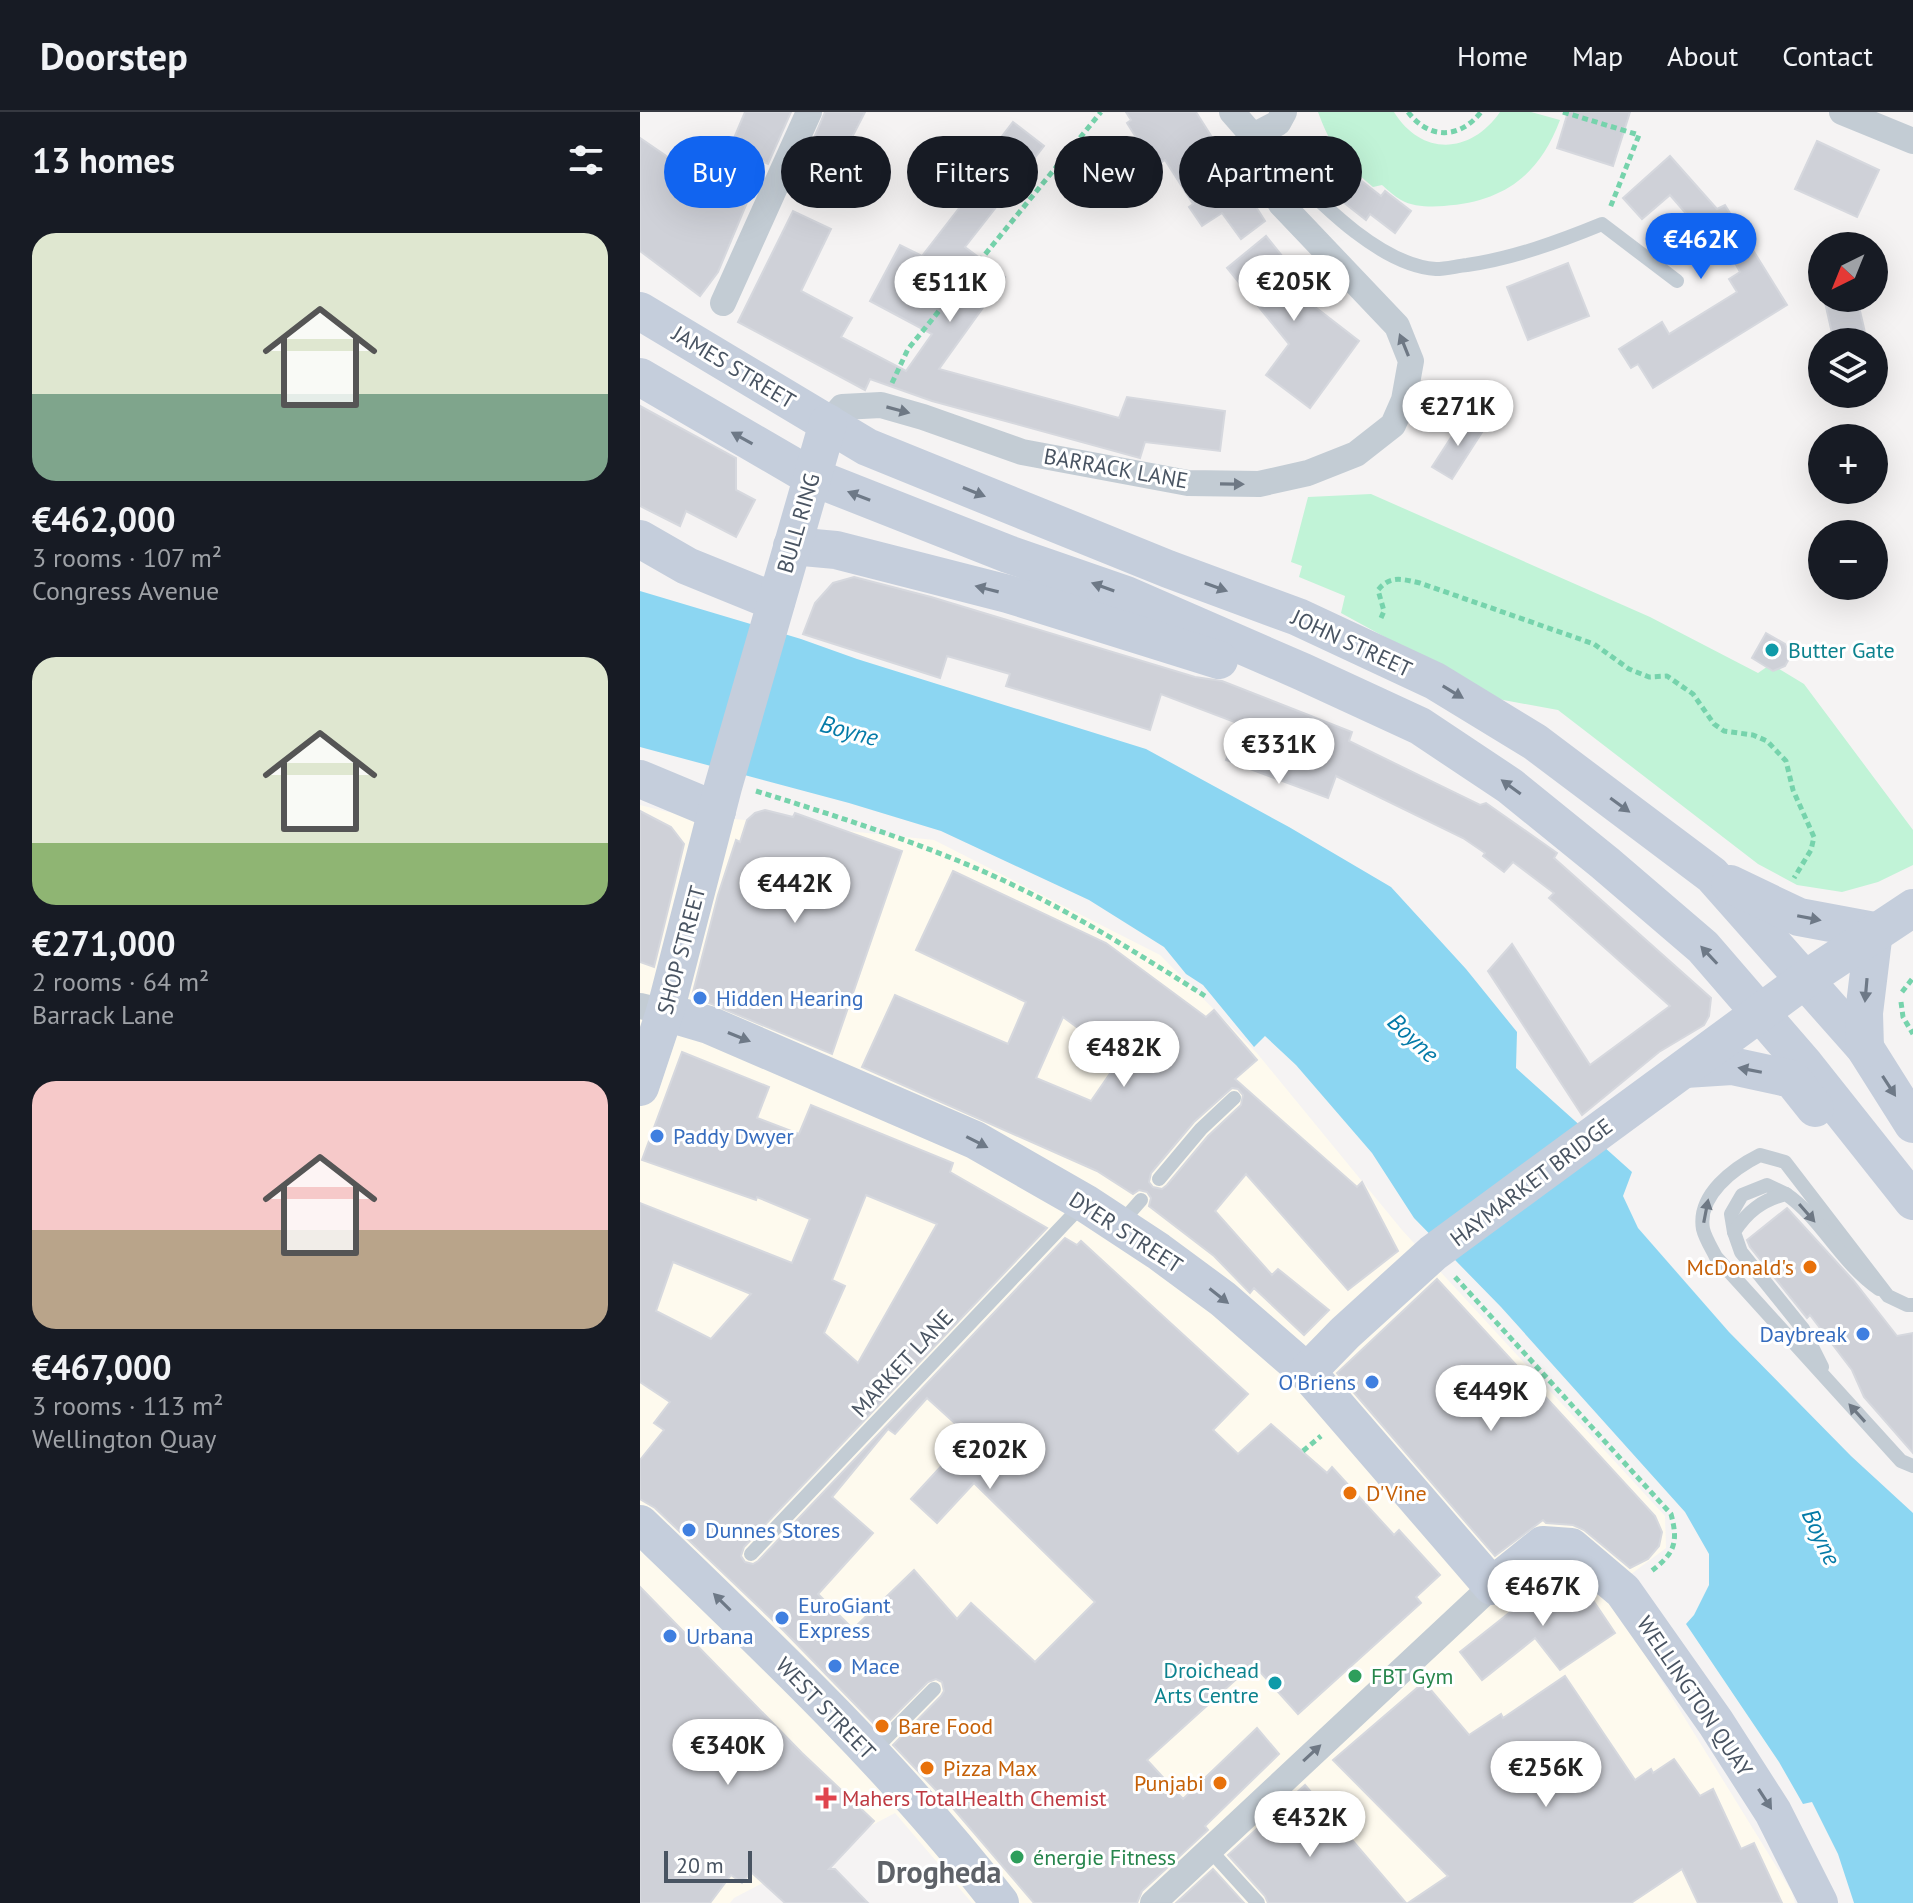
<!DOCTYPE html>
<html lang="en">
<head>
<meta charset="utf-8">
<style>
  :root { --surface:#171b24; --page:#20242c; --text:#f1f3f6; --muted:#9ea1a6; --line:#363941; --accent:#1164f0 }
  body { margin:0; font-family:"PT Sans",sans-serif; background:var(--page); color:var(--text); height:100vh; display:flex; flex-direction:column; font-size:30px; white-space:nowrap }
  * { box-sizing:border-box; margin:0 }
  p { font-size:26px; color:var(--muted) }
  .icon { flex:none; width:44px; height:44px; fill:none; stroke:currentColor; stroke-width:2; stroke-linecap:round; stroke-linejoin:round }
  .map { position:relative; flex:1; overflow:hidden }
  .panel { display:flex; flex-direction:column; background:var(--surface); width:640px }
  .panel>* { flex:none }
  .top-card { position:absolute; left:24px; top:24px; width:760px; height:72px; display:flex; gap:16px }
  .needle { width:52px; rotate:223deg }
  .tools { position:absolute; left:1168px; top:120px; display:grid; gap:16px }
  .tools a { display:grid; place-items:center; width:80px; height:80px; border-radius:50%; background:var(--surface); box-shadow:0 8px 32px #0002; font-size:40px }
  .scale { position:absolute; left:24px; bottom:20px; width:88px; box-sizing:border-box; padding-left:8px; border:4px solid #495462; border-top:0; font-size:22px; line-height:28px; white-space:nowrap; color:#495462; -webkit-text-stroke:6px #fff; paint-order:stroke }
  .price { position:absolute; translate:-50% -68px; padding:0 18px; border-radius:28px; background:#fff; color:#222; font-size:26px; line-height:52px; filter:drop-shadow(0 2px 4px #0008) }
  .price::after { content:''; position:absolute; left:50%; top:48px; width:24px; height:18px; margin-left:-12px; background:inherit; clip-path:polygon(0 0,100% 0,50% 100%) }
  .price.current { background:var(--accent); color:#fff }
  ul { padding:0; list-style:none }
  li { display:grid; align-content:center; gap:16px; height:424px; padding:0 32px }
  li span { display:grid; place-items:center; height:248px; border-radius:24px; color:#555 }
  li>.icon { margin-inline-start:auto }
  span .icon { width:144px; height:144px; fill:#fffc; stroke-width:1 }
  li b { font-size:34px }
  h2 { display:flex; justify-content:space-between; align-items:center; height:96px; padding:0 32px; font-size:34px }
  .tag { padding:0 28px; border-radius:36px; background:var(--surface); box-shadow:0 8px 32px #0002; font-size:28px; line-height:72px }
  .tag.current { background:var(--accent); color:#fff }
  header { display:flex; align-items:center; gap:48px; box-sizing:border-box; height:112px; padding:0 40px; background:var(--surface); border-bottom:2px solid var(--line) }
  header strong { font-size:38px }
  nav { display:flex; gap:44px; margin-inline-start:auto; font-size:28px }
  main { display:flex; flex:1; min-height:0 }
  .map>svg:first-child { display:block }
  .commercial { fill:#fefaee }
  .green { fill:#c1f3d7 }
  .water { fill:#8cd6f2 }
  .building { fill:#cfd1d8; stroke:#d6d8de; stroke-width:2; fill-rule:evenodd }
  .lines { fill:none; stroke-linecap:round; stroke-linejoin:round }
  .path { stroke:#76d3ac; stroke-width:5; stroke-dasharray:6 4; stroke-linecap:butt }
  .lane { stroke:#c3ccd4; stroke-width:14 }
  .street { stroke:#c3ccd4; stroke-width:26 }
  .secondary { stroke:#c5cedc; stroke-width:38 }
  .oneway { fill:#6e7884 }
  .oneway2 { fill:#6e7987 }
  .culture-dot { fill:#0f9aa8; stroke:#fff; stroke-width:3 }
  .shop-dot { fill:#3f7fe0; stroke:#fff; stroke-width:3 }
  .food-dot { fill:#e8710a; stroke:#fff; stroke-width:3 }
  .leisure-dot { fill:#2e9e5b; stroke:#fff; stroke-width:3 }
  .health-dot { fill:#e0444e; stroke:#fff; stroke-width:3 }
  .labels { text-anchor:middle; stroke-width:6; stroke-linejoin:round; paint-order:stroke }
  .street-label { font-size:22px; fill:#495462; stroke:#fff }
  .culture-label { font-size:22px; fill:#0d838f; stroke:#fff; text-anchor:start }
  .shop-label { font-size:22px; fill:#366cbe; stroke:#fff; text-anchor:start }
  .food-label { font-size:22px; fill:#c56008; stroke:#fff; text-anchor:start }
  .leisure-label { font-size:22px; fill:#27864d; stroke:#fff; text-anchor:start }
  .health-label { font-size:22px; fill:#be3a42; stroke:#fff; text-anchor:start }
  .water-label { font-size:24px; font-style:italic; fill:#057ba8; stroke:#fff }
  .district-label { font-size:30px; font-weight:bold; fill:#5e6268; stroke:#fff }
</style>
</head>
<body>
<header>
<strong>Doorstep</strong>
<nav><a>Home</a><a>Map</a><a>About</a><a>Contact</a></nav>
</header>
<main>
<section class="panel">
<h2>13 homes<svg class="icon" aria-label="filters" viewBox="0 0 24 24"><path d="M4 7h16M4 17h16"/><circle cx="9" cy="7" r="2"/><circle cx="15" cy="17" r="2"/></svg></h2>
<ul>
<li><span style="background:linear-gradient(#dfe7d0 65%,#7fa58c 0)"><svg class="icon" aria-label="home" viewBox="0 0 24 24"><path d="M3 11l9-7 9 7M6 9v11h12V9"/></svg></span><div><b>€462,000</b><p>3 rooms · 107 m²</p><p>Congress Avenue</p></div></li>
<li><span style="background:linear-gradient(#dfe7d0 75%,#8fb573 0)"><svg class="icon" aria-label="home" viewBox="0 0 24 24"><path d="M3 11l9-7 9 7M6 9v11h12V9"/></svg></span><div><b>€271,000</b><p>2 rooms · 64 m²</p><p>Barrack Lane</p></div></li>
<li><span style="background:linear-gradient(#f6c9c9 60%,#b9a48a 0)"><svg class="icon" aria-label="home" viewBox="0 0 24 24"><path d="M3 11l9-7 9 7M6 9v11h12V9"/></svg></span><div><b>€467,000</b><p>3 rooms · 113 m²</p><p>Wellington Quay</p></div></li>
</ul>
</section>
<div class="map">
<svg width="1273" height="1791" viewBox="0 0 1273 1791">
  <rect width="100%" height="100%" fill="#f5f3f3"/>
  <polygon class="commercial" points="0,693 28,700 294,728 520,843 616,940 762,1118 1025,1404 1026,1436 967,1480 1152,1780 1155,1791 332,1791 255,1701 94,1786 90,1791 0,1791"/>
  <g class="green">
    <path d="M678,0H754C782,45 831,42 860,0H891L920,8C899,64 863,90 804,94C791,95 773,95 761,88C754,84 748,78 742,73L733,75C704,51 691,36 678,0Z"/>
    <polygon points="731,382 1010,505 1118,561 1131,552 1164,572 1273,718 1273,753 1238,770 1202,780 1157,773 1118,752 918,598 858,587 701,501 705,484 659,465 662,454 651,450 668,385"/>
  </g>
  <polygon class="water" points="0,479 161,527 217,547 506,637 649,715 751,775 826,857 877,920 876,956 992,1060 983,1084 998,1116 1089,1220 1211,1344 1273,1401 1273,1791 1214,1791 1198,1742 1172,1690 1163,1692 1139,1650 1046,1512 1054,1503 1069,1473 1069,1442 1045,1400 861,1195 774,1106 732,1041 656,953 625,924 614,935 563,873 546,862 524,835 449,788 301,719 209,691 0,635"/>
  <g class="building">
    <polygon points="105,0 151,0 128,52 124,50 78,160 60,184 0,139 0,26 73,76"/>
    <polygon points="185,0 225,0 184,80 157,66"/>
    <polygon points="486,0 556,0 625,109 601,127 582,101 562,114 549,95 553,92 525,48 517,53 504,31 501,33 487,11 491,8"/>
    <polygon points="928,0 990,0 973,54 917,36"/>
    <polygon points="373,10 404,34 325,135 365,165 299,257 479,306 487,285 585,299 580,339 505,330 500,346 292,289 230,267 225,278 98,210 153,99 191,117 161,179 212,206 201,225 266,259 292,222 230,189 260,133 282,144 340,69 332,63"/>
    <polygon points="1177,29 1239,58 1217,105 1155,77"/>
    <polygon points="1030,44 1077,97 1085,93 1147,193 1013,276 998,252 991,256 979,237 1022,210 1029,222 1097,180 1089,167 1100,160 1093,147 1087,149 1030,83 1002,107 983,86"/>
    <polygon points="710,60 741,84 745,79 771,99 755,121 730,102 726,108 693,82"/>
    <polygon points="626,124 676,186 670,191 719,229 670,296 626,263 649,232 587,156"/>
    <polygon points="928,151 949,204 888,228 867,175"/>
    <polygon points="1184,186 1217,186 1226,225 1194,230"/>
    <polygon points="0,294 96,346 96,378 115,388 96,425 46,399 40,414 0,394"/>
    <polygon points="825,304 844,317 812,367 792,355"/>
    <polygon points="214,465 291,485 555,565 582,569 712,620 709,629 840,693 846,691 917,741 914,746 1071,886 1069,904 1064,913 1019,940 942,1003 848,859 872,832 950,953 1030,894 909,786 914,781 873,750 864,760 843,744 845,741 823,726 696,664 688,686 586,648 600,612 521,582 510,618 366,574 370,562 307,544 300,566 163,522 175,491 193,471"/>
    <polygon points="1126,521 1145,532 1150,545 1145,554 1133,559 1112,546"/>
    <polygon points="125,698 153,705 155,701 262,739 192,942 52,884 78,783 96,728 100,730 107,708 115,701"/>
    <polygon points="0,699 31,715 44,732 14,855 0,850"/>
    <path d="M313,759L466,831L566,905L574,898L617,948L595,967L717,1075L722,1070L758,1139L708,1178L606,1062L575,1099L632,1163L638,1157L689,1198L664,1223L614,1176L610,1181L574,1144L509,1094L511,1086L507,1080L499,1078L493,1082L457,1059L222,955L255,883L368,932L386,890L276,838ZM423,905L480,947L451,989L396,966ZM592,976L598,977L603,983L601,993L568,1024L527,1073L522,1077L513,1075L509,1070L511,1061L554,1010Z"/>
    <path d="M42,940L129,975L117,1006L159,1022L171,993L313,1051L310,1060L407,1116L104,1435L101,1444L105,1450L113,1452L118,1449L425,1126L437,1133L441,1129L608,1282L573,1318L598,1342L631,1312L687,1361L692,1355L754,1423L759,1418L800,1463L776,1485L781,1491L658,1602L613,1552L507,1648L543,1687L617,1616L639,1642L565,1714L568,1718L502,1779L497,1791H394L312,1695L253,1633L301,1584L304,1579L302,1570L296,1567L288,1570L240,1618L144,1519L15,1396L0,1387V1348L24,1318L14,1311L30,1290L0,1270V1091L152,1151L170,1107L117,1085L116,1088L2,1048ZM226,1083L297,1112L218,1251L184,1221L205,1174L192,1168ZM33,1150L111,1182L71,1227L16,1199ZM287,1286L329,1324L271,1387L297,1411L334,1371L455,1490L395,1550L331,1491L317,1507L274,1458L213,1517L178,1482L233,1421L192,1385L248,1317L255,1322Z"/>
    <polygon points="1147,1096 1213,1168 1257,1224 1273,1221 1273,1341 1224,1285 1212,1258 1170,1203 1167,1206 1110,1135 1107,1128"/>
    <polygon points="797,1167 1015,1404 1022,1420 1019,1434 1008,1447 990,1456 944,1418 933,1413 906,1411 903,1408 855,1444 697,1261"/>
    <polygon points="926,1460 944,1475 975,1521 920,1558 895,1526 842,1568 820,1540 893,1482"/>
    <polygon points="0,1475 162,1641 234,1709 189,1757 195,1757 228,1791 145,1791 111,1760 102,1771 91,1763 70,1791 0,1791"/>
    <polygon points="925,1564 995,1668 1011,1657 1013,1661 1034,1647 1060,1684 1073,1677 1101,1737 1114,1731 1142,1791 1058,1791 1042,1757 991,1791 768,1791 808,1764 693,1648 784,1570 829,1623 861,1602 863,1606"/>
    <polygon points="665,1673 766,1791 628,1791 625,1784 588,1743"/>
    <polygon points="573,1757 604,1791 536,1791"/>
  </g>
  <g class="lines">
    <g class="path">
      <path d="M768,0C789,28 820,27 841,0"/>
      <polyline points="923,0 999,23 970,96"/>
      <polyline points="252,271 268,237 461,0"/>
      <path d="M741,506L744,499L738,478C750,463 762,467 780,471L954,532L989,557L1009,565L1027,564L1053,582L1074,612L1084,619L1113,623L1127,629L1146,649L1153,678L1174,725L1171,738L1154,766"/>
      <path d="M116,679C193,703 272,728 347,761C424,795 494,839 565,884"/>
      <polyline points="1262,880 1273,866"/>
      <polyline points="1261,890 1263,905 1273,922"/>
      <path d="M815,1165L1031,1402C1039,1432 1034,1442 1009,1461"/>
      <polyline points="663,1339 681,1324"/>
    </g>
    <g class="lane">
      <path d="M614,25C660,68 731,153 796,157C806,157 817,154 827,153C874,146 918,130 962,112L1037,169"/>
      <polyline points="519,1067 561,1017 594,986"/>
      <polyline points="479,1113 501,1088"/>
      <polyline points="1094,1120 1091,1102 1102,1083 1127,1073 1146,1082"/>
      <path d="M1273,1193H1267L1248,1184L1145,1050L1120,1043C1094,1056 1057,1083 1063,1117C1065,1126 1072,1137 1076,1145L1261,1349L1273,1354"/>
      <path d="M1182,1255L1163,1217L1101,1140L1094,1120C1107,1100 1122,1088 1146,1082C1182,1107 1200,1150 1239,1177"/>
      <polyline points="111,1442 444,1091"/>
      <polyline points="231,1641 294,1577"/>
      <polyline points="569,1737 618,1791"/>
    </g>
    <g class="street">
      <polyline points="592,0 613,24 638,11 644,0"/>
      <polyline points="1202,0 1273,29"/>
      <polyline points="83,191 169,0"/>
      <polyline points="188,311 202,295 241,293 283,305 382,340 548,371 619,372 668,361 716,342 753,313 764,288 771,249 757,214 641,92 617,52 613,24"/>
      <polyline points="0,894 25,900"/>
      <polyline points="513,1791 852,1474"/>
    </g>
    <g class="secondary">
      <polyline points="0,199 227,335 528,457 658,505 795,569 895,630 1072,763 1225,936 1273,1012"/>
      <polyline points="0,265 170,364 368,442 486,483 663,560 780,614 870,674 965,751 1063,835 1165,953 1273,1089"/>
      <polyline points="0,427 47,454 136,490"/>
      <polyline points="152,434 196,438 368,482 579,548"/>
      <polyline points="0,667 77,699"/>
      <polyline points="1090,772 1159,805 1234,819"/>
      <polyline points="25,900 69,913 335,1028 445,1091 518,1139 583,1187 667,1260 852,1474 903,1433 931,1435 983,1479 1076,1611 1133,1700 1179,1791"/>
      <polyline points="1225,936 1224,901 1234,819"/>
      <polyline points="1045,957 1092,954 1152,967 1175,996"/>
      <polyline points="0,975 25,900 83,675 188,311"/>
      <polyline points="667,1260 705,1221 793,1141 1166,867 1273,796"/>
      <path d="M0,1412C125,1532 254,1654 360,1791"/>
    </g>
  </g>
  <defs><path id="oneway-solid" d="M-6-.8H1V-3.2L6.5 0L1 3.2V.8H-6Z" transform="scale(2)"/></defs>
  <g class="oneway">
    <use href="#oneway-solid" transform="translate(764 233) rotate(-112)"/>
    <use href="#oneway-solid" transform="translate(258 298) rotate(15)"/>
    <use href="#oneway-solid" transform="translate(592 372) rotate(1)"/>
    <use href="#oneway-solid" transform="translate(1066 1099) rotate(-79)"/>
    <use href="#oneway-solid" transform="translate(1167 1101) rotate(49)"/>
    <use href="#oneway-solid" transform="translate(1217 1301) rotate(-132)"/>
    <use href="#oneway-solid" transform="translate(672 1641) rotate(-43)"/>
  </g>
  <g class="oneway2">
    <use href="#oneway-solid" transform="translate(102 326) rotate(-151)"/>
    <use href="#oneway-solid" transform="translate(334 380) rotate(22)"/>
    <use href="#oneway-solid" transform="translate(219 384) rotate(-159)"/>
    <use href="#oneway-solid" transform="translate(463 475) rotate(-160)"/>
    <use href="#oneway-solid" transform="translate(576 475) rotate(20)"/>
    <use href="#oneway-solid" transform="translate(347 477) rotate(-166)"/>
    <use href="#oneway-solid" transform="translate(813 580) rotate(31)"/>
    <use href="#oneway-solid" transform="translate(871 675) rotate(-144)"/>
    <use href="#oneway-solid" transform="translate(980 693) rotate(36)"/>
    <use href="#oneway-solid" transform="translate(1169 806) rotate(11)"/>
    <use href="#oneway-solid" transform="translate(1069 843) rotate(-133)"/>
    <use href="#oneway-solid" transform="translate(1226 878) rotate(95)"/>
    <use href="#oneway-solid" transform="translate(99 925) rotate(22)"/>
    <use href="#oneway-solid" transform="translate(1110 958) rotate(-169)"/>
    <use href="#oneway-solid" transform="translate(1249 974) rotate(57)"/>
    <use href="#oneway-solid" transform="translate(337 1030) rotate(27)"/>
    <use href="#oneway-solid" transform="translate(579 1184) rotate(38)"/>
    <use href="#oneway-solid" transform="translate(82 1490) rotate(-135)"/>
    <use href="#oneway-solid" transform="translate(1125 1687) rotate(57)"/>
  </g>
  <g class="culture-dot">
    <circle cx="1132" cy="538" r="8"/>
    <circle cx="635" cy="1571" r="8"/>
  </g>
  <g class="shop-dot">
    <circle cx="60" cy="886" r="8"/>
    <circle cx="17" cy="1024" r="8"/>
    <circle cx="1223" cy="1222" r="8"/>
    <circle cx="732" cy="1270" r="8"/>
    <circle cx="49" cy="1418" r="8"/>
    <circle cx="142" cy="1506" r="8"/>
    <circle cx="30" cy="1524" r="8"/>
    <circle cx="195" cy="1554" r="8"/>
  </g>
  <g class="food-dot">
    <circle cx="1170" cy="1155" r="8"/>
    <circle cx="710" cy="1381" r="8"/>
    <circle cx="242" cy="1614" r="8"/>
    <circle cx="287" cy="1656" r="8"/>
    <circle cx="580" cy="1671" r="8"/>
  </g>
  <g class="leisure-dot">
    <circle cx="715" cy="1564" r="8"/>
    <circle cx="377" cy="1745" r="8"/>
  </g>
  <path class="health-dot" d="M182 1674h8v8h8v8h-8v8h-8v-8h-8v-8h8z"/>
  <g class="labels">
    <g class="street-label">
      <text transform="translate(94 255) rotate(31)" y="8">JAMES STREET</text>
      <text transform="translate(476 356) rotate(10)" y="8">BARRACK LANE</text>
      <text transform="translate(158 411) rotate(-74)" y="8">BULL RING</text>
      <text transform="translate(712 531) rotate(25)" y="8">JOHN STREET</text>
      <text transform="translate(41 838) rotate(-75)" y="8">SHOP STREET</text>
      <text transform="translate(891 1070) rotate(-37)" y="8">HAYMARKET BRIDGE</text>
      <text transform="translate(486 1120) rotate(33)" y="8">DYER STREET</text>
      <text transform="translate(262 1251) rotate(-47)" y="8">MARKET LANE</text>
      <text transform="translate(1055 1584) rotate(56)" y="8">WELLINGTON QUAY</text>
      <text transform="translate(186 1596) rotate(46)" y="8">WEST STREET</text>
    </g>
    <g class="culture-label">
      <text x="1148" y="546">Butter Gate</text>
      <text x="619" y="1566" text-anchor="end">Droichead<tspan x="619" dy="25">Arts Centre</tspan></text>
    </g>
    <g class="shop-label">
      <text x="76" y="894">Hidden Hearing</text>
      <text x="33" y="1032">Paddy Dwyer</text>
      <text x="1207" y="1230" text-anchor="end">Daybreak</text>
      <text x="716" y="1278" text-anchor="end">O'Briens</text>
      <text x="65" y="1426">Dunnes Stores</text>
      <text x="158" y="1501">EuroGiant<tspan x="158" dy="25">Express</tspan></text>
      <text x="46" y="1532">Urbana</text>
      <text x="211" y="1562">Mace</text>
    </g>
    <g class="food-label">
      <text x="1154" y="1163" text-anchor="end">McDonald's</text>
      <text x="726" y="1389">D'Vine</text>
      <text x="258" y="1622">Bare Food</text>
      <text x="303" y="1664">Pizza Max</text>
      <text x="564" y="1679" text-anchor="end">Punjabi</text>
    </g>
    <g class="leisure-label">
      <text x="731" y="1572">FBT Gym</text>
      <text x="393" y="1753">énergie Fitness</text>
    </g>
    <g class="health-label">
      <text x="202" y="1694">Mahers TotalHealth Chemist</text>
    </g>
    <g class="water-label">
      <text transform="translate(209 619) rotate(15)" y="8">Boyne</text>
      <text transform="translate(773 926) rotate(43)" y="8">Boyne</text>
      <text transform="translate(1181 1425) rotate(65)" y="8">Boyne</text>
    </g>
    <g class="district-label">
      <text x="299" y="1771">Drogheda</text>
    </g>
  </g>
</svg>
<div class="tools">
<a><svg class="needle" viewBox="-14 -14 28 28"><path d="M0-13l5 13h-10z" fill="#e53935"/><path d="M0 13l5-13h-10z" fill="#9ea1a6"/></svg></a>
<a><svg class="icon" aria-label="layers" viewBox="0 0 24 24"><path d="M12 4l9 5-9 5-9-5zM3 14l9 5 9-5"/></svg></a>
<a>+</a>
<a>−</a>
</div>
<div class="scale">20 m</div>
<b class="price current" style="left:1061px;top:169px">€462K</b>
<b class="price" style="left:654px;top:211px">€205K</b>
<b class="price" style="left:310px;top:212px">€511K</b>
<b class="price" style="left:818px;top:336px">€271K</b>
<b class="price" style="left:639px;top:674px">€331K</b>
<b class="price" style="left:155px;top:813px">€442K</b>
<b class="price" style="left:484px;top:977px">€482K</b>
<b class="price" style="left:851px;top:1321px">€449K</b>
<b class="price" style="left:350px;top:1379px">€202K</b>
<b class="price" style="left:903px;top:1516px">€467K</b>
<b class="price" style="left:88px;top:1675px">€340K</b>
<b class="price" style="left:906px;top:1697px">€256K</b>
<b class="price" style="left:670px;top:1747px">€432K</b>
<div class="top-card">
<a class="tag current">Buy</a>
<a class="tag">Rent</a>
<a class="tag">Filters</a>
<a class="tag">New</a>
<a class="tag">Apartment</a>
</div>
</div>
</main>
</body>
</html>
